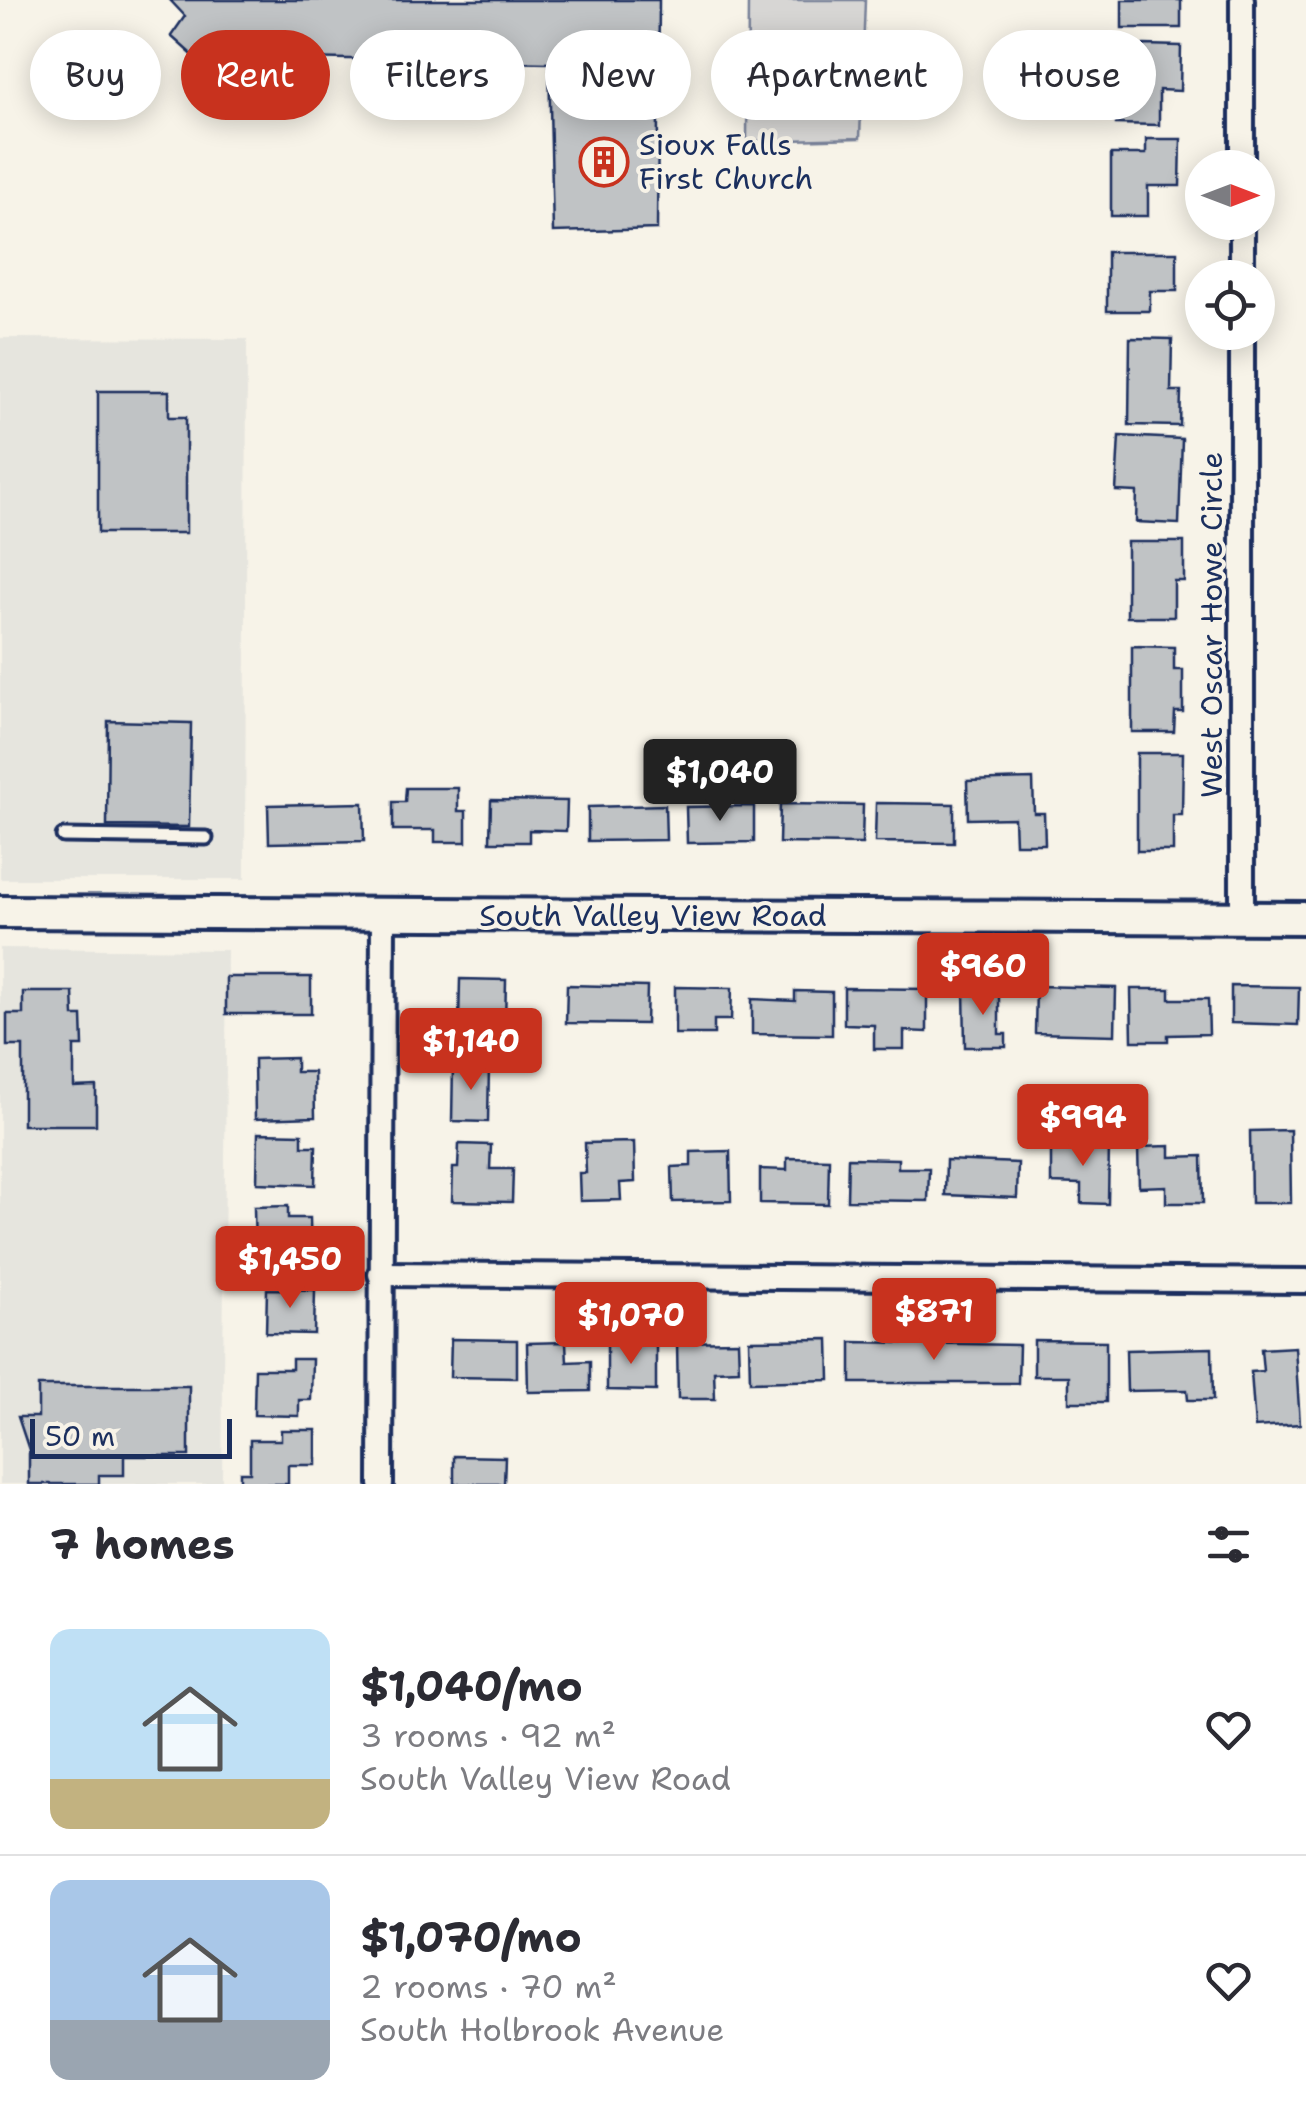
<!DOCTYPE html>
<html lang="en">
<head>
<meta charset="utf-8">
<style>
  :root { --surface:#fff; --page:#f2f2f3; --text:#2b2b33; --muted:#7c7c81; --line:#e1e1e2; --accent:#c8321e }
  body { margin:0; font-family:"Shantell Sans",sans-serif; background:var(--page); color:var(--text); height:100vh; display:flex; flex-direction:column; font-size:38px; white-space:nowrap }
  * { box-sizing:border-box; margin:0 }
  p { font-size:32px; color:var(--muted) }
  .icon { flex:none; width:55px; height:55px; fill:none; stroke:currentColor; stroke-width:2; stroke-linecap:round; stroke-linejoin:round }
  .map { position:relative; height:1484px; overflow:hidden }
  .details { display:flex; flex-direction:column; background:var(--surface); flex:1 }
  .details>* { flex:none }
  .top-card { position:absolute; left:30px; top:30px; width:1248px; height:90px; display:flex; gap:20px }
  .needle { width:65px; rotate:90deg }
  .buttons { position:absolute; left:1185px; top:150px; display:grid; gap:20px }
  .buttons a { display:grid; place-items:center; width:90px; height:90px; border-radius:50%; background:var(--surface); box-shadow:0 5px 25px #0003; font-size:50px }
  .scale { position:absolute; left:30px; bottom:25px; width:202px; box-sizing:border-box; padding-left:10px; border:5px solid #1b2f5e; border-top:0; font-size:28px; line-height:35px; white-space:nowrap; color:#1b2f5e; -webkit-text-stroke:8px #f7f3e8; paint-order:stroke }
  .price { position:absolute; translate:-50% -85px; padding:0 22px; border-radius:10px; background:var(--accent); color:#fff; font-size:32px; line-height:65px; filter:drop-shadow(0 2px 5px #0008) }
  .price::after { content:''; position:absolute; left:50%; top:60px; width:30px; height:22px; margin-left:-15px; background:inherit; clip-path:polygon(0 0,100% 0,50% 100%) }
  .price.on { background:#222; color:#fff }
  ul { padding:0; list-style:none }
  li { display:flex; align-items:center; gap:30px; height:250px; padding:0 50px }
  li+li { border-top:2px solid var(--line) }
  li span { display:grid; place-items:center; flex:none; width:280px; height:200px; border-radius:20px; color:#555 }
  li>.icon { margin-inline-start:auto }
  span .icon { width:120px; height:120px; fill:#fffc; stroke-width:1 }
  li b { font-size:42px }
  h2 { display:flex; justify-content:space-between; align-items:center; height:120px; padding:0 50px; font-size:42px }
  .tag { padding:0 35px; border-radius:45px; background:var(--surface); box-shadow:0 5px 25px #0003; font-size:35px; line-height:90px }
  .tag.on { background:var(--accent); color:#fff }
  .map>svg:first-child { display:block }
  .built { fill:#e6e5de }
  .green { fill:#d7d6d4; stroke:#798299; stroke-width:2.5 }
  .building { fill:#c0c3c5; stroke:#1b2f5e; stroke-width:2.5 }
  .lines { fill:none; stroke-linecap:round; stroke-linejoin:round }
  .lane-casing { stroke:#1b2f5e; stroke-width:19 }
  .street-casing { stroke:#1b2f5e; stroke-width:30 }
  .secondary-casing { stroke:#1b2f5e; stroke-width:38 }
  .lane { stroke:#f7f3e8; stroke-width:11 }
  .street { stroke:#f7f3e8; stroke-width:22 }
  .secondary { stroke:#f7f3e8; stroke-width:30 }
  .labels { text-anchor:middle; stroke-width:8; stroke-linejoin:round; paint-order:stroke }
  .poi-label { font-size:30px; fill:#1b2f5e; stroke:#f7f3e8; text-anchor:start }
  .street-label { font-size:30px; fill:#1b2f5e; stroke:#f7f3e8 }
</style>
</head>
<body>
<div class="map">
<svg width="1306" height="1484" viewBox="0 0 1306 1484">
  <rect width="100%" height="100%" fill="#f7f3e8"/>
  <filter id="ink" filterUnits="userSpaceOnUse"><feTurbulence type="fractalNoise" baseFrequency=".01" numOctaves="2"/><feDisplacementMap in="SourceGraphic" scale="20" xChannelSelector="R" yChannelSelector="G"/><feConvolveMatrix kernelMatrix="1 2 1 2 8 2 1 2 1" color-interpolation-filters="sRGB"/></filter>
  <g filter="url(#ink)">
    <g class="built">
      <polygon points="0,338 247,339 245,879 0,879"/>
      <polygon points="0,948 227,950 222,1484 0,1484"/>
    </g>
    <polygon class="green" points="748,0 865,0 860,138 747,141"/>
    <g class="building">
      <polygon points="170,0 659,0 657,229 553,232 549,63 300,58 297,76 252,77 236,94 171,36 185,16"/>
      <rect x="1122" y="0" width="59" height="28"/>
      <polygon points="1144,45 1181,46 1180,91 1159,90 1159,125 1116,124 1117,63 1144,63"/>
      <polygon points="1146,139 1181,139 1180,186 1148,186 1148,216 1111,216 1111,154 1146,154"/>
      <polygon points="1107,252 1177,252 1177,291 1150,291 1150,311 1107,311"/>
      <polygon points="1130,338 1172,339 1171,391 1181,391 1180,426 1129,425"/>
      <polygon points="98,391 169,391 169,417 186,417 186,533 98,533"/>
      <polygon points="1119,436 1182,439 1179,524 1136,522 1137,492 1116,491"/>
      <polygon points="1127,542 1184,542 1184,581 1174,581 1174,617 1127,617"/>
      <polygon points="1132,646 1174,647 1174,670 1183,670 1183,712 1175,712 1174,732 1132,732"/>
      <polygon points="108,721 191,723 189,827 107,826"/>
      <polygon points="1137,753 1183,753 1182,815 1173,815 1173,851 1137,851"/>
      <polygon points="1033,779 1034,813 1044,813 1045,844 1015,844 1014,818 968,819 967,781"/>
      <polygon points="406,788 458,788 458,811 466,811 466,842 435,842 435,830 393,830 393,802 405,802"/>
      <polygon points="491,800 567,801 566,831 529,830 529,842 490,842"/>
      <polygon points="363,803 364,841 269,843 268,805"/>
      <polygon points="876,803 954,804 954,843 875,842"/>
      <polygon points="780,804 863,805 862,844 779,843"/>
      <polygon points="665,805 666,840 588,841 588,807"/>
      <polygon points="754,806 754,842 687,843 686,807"/>
      <rect x="226" y="977" width="85" height="37"/>
      <polygon points="460,979 506,980 505,1024 493,1024 493,1035 477,1035 478,1023 459,1023"/>
      <polygon points="567,985 647,987 646,1024 566,1023"/>
      <polygon points="999,986 999,1034 1006,1034 1006,1047 965,1047 964,987"/>
      <polygon points="1036,986 1116,988 1115,1035 1035,1033"/>
      <polygon points="1231,986 1299,987 1298,1025 1231,1023"/>
      <polygon points="675,987 732,988 731,1020 714,1020 714,1034 675,1034"/>
      <polygon points="844,988 927,989 927,1032 904,1031 904,1049 874,1049 874,1025 844,1024"/>
      <polygon points="1131,989 1170,989 1170,999 1208,999 1209,1034 1168,1035 1168,1041 1132,1041"/>
      <polygon points="795,991 832,992 832,1035 752,1034 752,999 795,1001"/>
      <polygon points="23,992 73,992 74,1016 82,1016 83,1046 74,1046 74,1087 96,1086 96,1125 23,1125 23,1046 7,1046 7,1014 23,1014"/>
      <polygon points="296,1058 296,1072 314,1072 315,1117 255,1119 254,1059"/>
      <polygon points="453,1064 489,1064 488,1122 452,1121"/>
      <polygon points="1290,1130 1291,1203 1251,1203 1250,1131"/>
      <polygon points="258,1133 302,1134 302,1146 316,1146 315,1185 257,1183"/>
      <polygon points="634,1142 635,1182 620,1183 621,1200 580,1201 579,1173 586,1173 585,1143"/>
      <polygon points="1051,1142 1109,1143 1108,1204 1081,1203 1081,1184 1051,1183"/>
      <polygon points="459,1144 491,1145 490,1169 513,1169 512,1202 452,1201 453,1168 458,1168"/>
      <polygon points="1170,1146 1170,1157 1202,1156 1203,1203 1166,1203 1166,1186 1139,1187 1138,1147"/>
      <polygon points="730,1151 731,1201 673,1202 672,1167 691,1166 691,1152"/>
      <polygon points="787,1158 829,1159 828,1204 760,1203 760,1169 787,1170"/>
      <polygon points="848,1158 898,1159 898,1168 929,1168 928,1201 847,1200"/>
      <polygon points="946,1160 1018,1163 1017,1198 945,1195"/>
      <polygon points="288,1206 288,1218 310,1218 311,1262 283,1262 283,1254 255,1255 254,1207"/>
      <polygon points="267,1289 315,1290 314,1334 266,1333"/>
      <polygon points="451,1339 517,1340 517,1378 450,1377"/>
      <polygon points="829,1339 830,1380 750,1382 749,1340"/>
      <polygon points="1034,1340 1106,1341 1106,1402 1069,1402 1069,1376 1034,1376"/>
      <polygon points="738,1341 739,1370 714,1371 715,1399 678,1399 677,1342"/>
      <polygon points="566,1342 567,1362 590,1361 590,1391 528,1392 527,1343"/>
      <polygon points="851,1342 1019,1345 1018,1383 851,1383"/>
      <polygon points="607,1343 656,1344 656,1391 607,1390"/>
      <polygon points="1295,1347 1300,1424 1255,1427 1251,1372 1263,1371 1261,1349"/>
      <polygon points="1212,1348 1213,1400 1188,1400 1187,1390 1127,1391 1126,1350"/>
      <polygon points="292,1359 312,1359 311,1400 299,1400 299,1416 254,1415 255,1369 292,1369"/>
      <polygon points="38,1386 189,1386 189,1456 124,1456 124,1475 99,1475 99,1484 29,1484 29,1450 18,1417 38,1417"/>
      <polygon points="281,1430 316,1430 316,1465 288,1465 288,1484 240,1484 240,1472 250,1472 250,1440 281,1440"/>
      <polygon points="454,1456 505,1457 504,1484 454,1484"/>
    </g>
    <g class="lines">
      <g class="lane-casing">
        <polyline id="lane" points="63,836 206,838"/>
      </g>
      <g class="street-casing">
        <g id="street">
          <polyline points="1242,0 1242,168"/>
          <polyline points="1242,222 1242,278"/>
          <polyline points="1242,332 1242,918"/>
          <polyline points="380,1274 1306,1281"/>
          <polyline points="381,1484 383,916"/>
        </g>
      </g>
      <g class="secondary-casing">
        <polyline id="secondary" points="0,912 1306,918"/>
      </g>
      <use href="#lane" class="lane"/>
      <use href="#street" class="street"/>
      <use href="#secondary" class="secondary"/>
    </g>
  </g>
  <defs>
    <g id="building-ring" transform="scale(2.5)"><circle r="9.5" fill="#f7f3e8" stroke="#c8321e" stroke-width="1.5"/><path d="M-4-6H4V6H1V3H-1V6H-4ZM-2.5-4.3h1.7v1.8h-1.7ZM.8-4.3h1.7v1.8H.8ZM-2.5-1h1.7V.8h-1.7ZM.8-1h1.7V.8H.8Z" fill="#c8321e"/></g>
  </defs>
  <g fill-rule="evenodd">
    <use href="#building-ring" x="604" y="162"/>
  </g>
  <g class="labels">
    <g class="poi-label">
      <text x="639" y="155">Sioux Falls<tspan x="639" dy="34">First Church</tspan></text>
    </g>
    <g class="street-label">
      <text transform="translate(1212 625) rotate(-90)" y="10">West Oscar Howe Circle</text>
      <text x="653" y="926">South Valley View Road</text>
    </g>
  </g>
</svg>
<div class="buttons">
<a><svg class="needle" viewBox="-14 -14 28 28"><path d="M0-13l5 13h-10z" fill="#e53935"/><path d="M0 13l5-13h-10z" fill="#7c7c81"/></svg></a>
<a><svg class="icon" aria-label="locate" viewBox="0 0 24 24"><circle cx="12" cy="12" r="6"/><path d="M12 2v4M12 18v4M2 12h4M18 12h4"/></svg></a>
</div>
<div class="scale">50 m</div>
<b class="price on" style="left:720px;top:824px">$1,040</b>
<b class="price" style="left:983px;top:1018px">$960</b>
<b class="price" style="left:471px;top:1093px">$1,140</b>
<b class="price" style="left:1083px;top:1169px">$994</b>
<b class="price" style="left:290px;top:1311px">$1,450</b>
<b class="price" style="left:934px;top:1363px">$871</b>
<b class="price" style="left:631px;top:1367px">$1,070</b>
<div class="top-card">
<a class="tag">Buy</a>
<a class="tag on">Rent</a>
<a class="tag">Filters</a>
<a class="tag">New</a>
<a class="tag">Apartment</a>
<a class="tag">House</a>
</div>
</div>
<section class="details">
<h2>7 homes<svg class="icon" aria-label="filters" viewBox="0 0 24 24"><path d="M4 7h16M4 17h16"/><circle cx="9" cy="7" r="2"/><circle cx="15" cy="17" r="2"/></svg></h2>
<ul>
<li><span style="background:linear-gradient(#bfe0f5 75%,#c2b280 0)"><svg class="icon" aria-label="home" viewBox="0 0 24 24"><path d="M3 11l9-7 9 7M6 9v11h12V9"/></svg></span><div><b>$1,040/mo</b><p>3 rooms · 92 m²</p><p>South Valley View Road</p></div><svg class="icon" aria-label="heart" viewBox="0 0 24 24"><path d="M12 20l-8-8c-3-5 5-10 8-4 3-6 11-1 8 4z"/></svg></li>
<li><span style="background:linear-gradient(#a9c7e8 70%,#9aa5b1 0)"><svg class="icon" aria-label="home" viewBox="0 0 24 24"><path d="M3 11l9-7 9 7M6 9v11h12V9"/></svg></span><div><b>$1,070/mo</b><p>2 rooms · 70 m²</p><p>South Holbrook Avenue</p></div><svg class="icon" aria-label="heart" viewBox="0 0 24 24"><path d="M12 20l-8-8c-3-5 5-10 8-4 3-6 11-1 8 4z"/></svg></li>
</ul>
</section>
</body>
</html>
